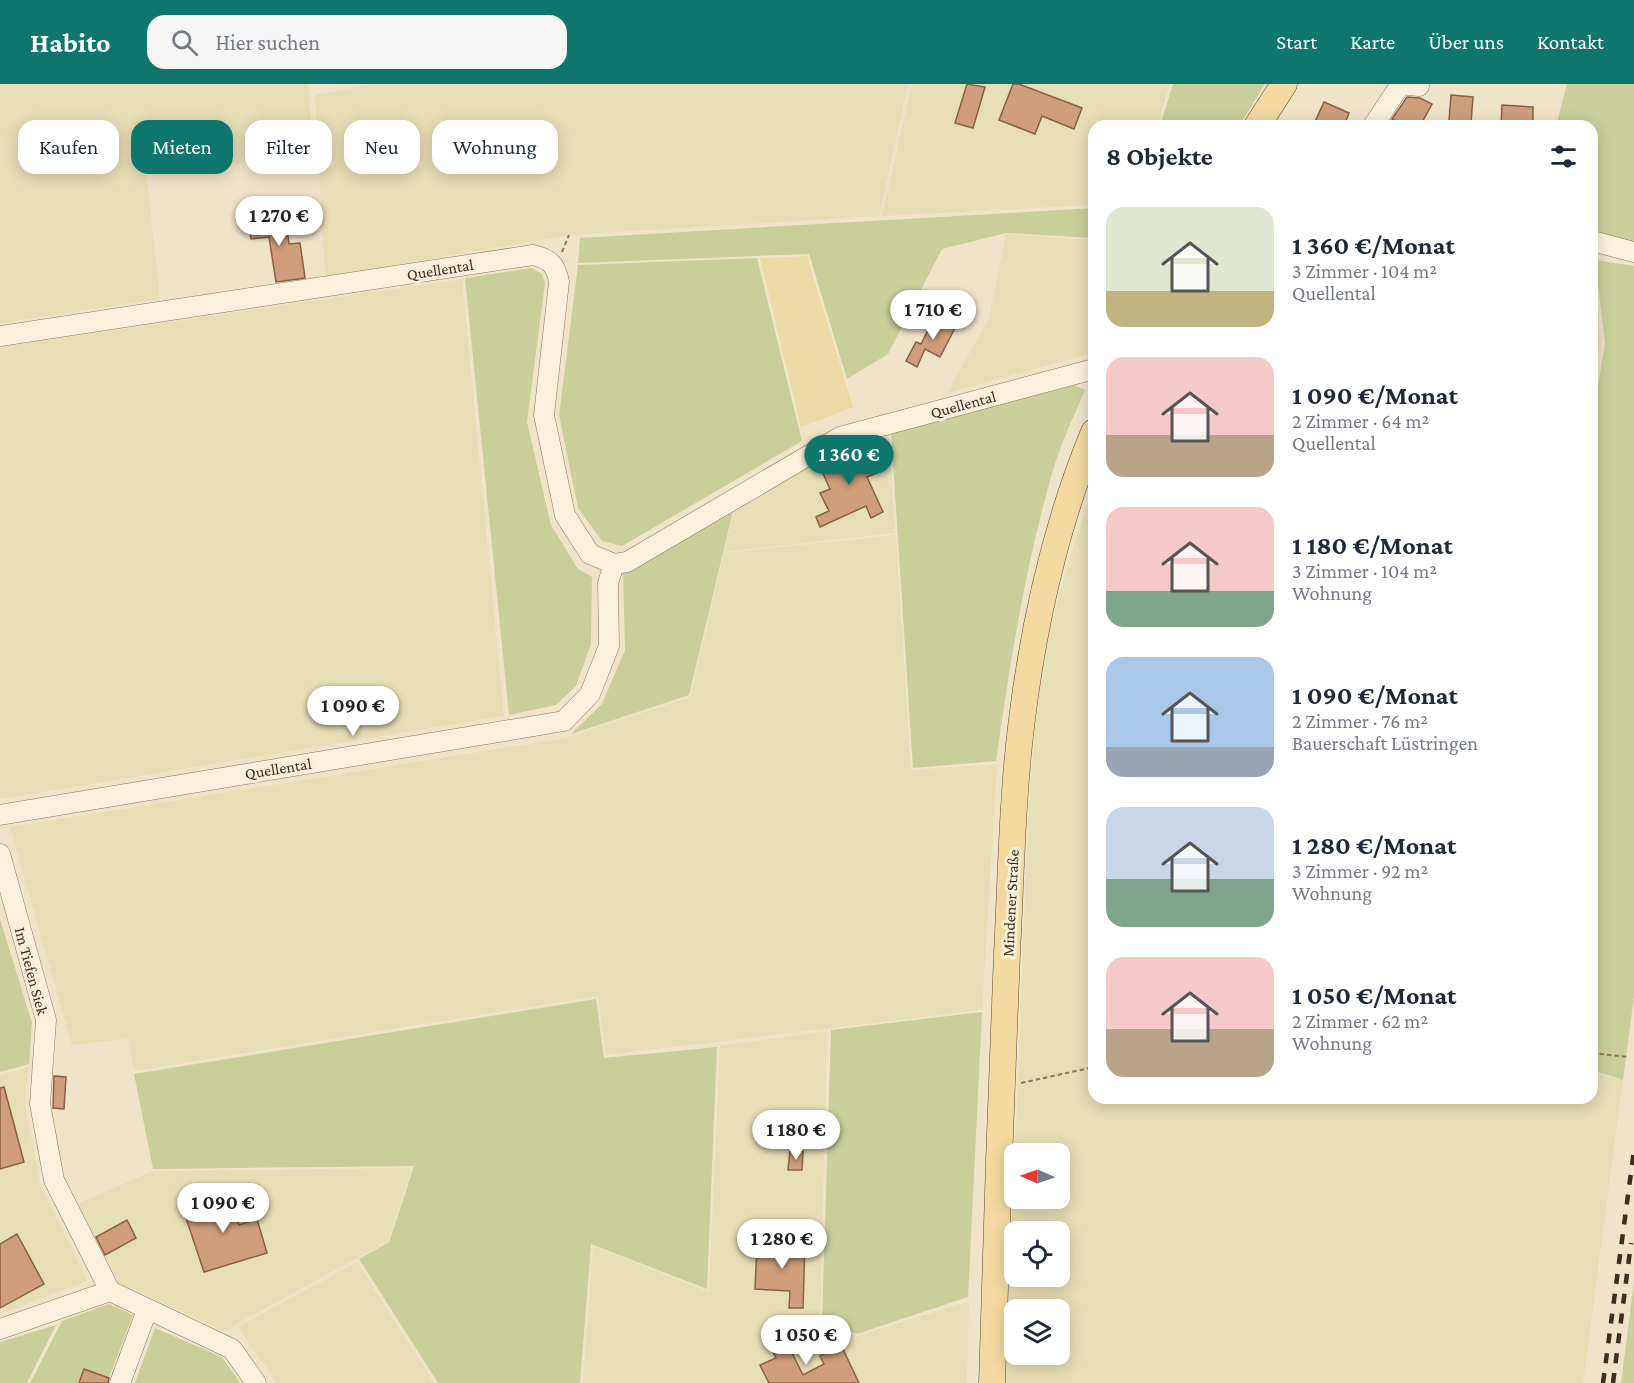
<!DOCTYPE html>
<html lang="de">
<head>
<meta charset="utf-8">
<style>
  :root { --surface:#fff; --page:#f6f6f7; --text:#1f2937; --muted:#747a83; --accent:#0f766e }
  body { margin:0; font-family:"Crimson Pro",serif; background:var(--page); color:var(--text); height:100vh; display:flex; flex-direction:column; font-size:22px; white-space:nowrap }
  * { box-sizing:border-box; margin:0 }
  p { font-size:20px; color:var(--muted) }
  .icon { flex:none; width:33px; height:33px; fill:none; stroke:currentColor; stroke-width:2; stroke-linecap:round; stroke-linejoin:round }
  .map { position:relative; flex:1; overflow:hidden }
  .panel { position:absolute; left:1088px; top:36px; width:510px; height:984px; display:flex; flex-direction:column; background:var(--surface); border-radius:18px; box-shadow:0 3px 15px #0003 }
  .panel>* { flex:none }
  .top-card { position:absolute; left:18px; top:36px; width:570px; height:54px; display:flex; gap:12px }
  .needle { width:39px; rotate:272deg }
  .tools { position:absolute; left:1004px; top:1059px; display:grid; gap:12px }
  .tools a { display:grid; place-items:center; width:66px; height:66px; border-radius:12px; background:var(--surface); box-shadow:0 3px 15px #0003; font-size:30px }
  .price { position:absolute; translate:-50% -51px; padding:0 14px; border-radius:21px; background:#fff; color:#222; font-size:20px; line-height:39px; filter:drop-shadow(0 2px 3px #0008) }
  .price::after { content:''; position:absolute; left:50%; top:36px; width:18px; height:14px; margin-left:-9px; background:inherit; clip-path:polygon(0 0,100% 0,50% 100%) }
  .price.current { background:var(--accent); color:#fff }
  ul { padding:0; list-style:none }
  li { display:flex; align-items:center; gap:18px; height:150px; padding:0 18px }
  li span { display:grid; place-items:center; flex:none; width:168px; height:120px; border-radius:18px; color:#555 }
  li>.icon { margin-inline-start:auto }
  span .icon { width:72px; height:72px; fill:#fffc; stroke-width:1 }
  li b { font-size:26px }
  h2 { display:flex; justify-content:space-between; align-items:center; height:72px; padding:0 18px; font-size:26px }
  .chip { padding:0 21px; border-radius:18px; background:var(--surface); box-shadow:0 3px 15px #0003; font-size:21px; line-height:54px }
  .chip.current { background:var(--accent); color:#fff }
  header { display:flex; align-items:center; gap:36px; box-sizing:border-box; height:84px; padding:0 30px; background:var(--accent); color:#fff }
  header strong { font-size:28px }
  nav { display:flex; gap:33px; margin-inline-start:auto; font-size:21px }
  .search { width:420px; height:54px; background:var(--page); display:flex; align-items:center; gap:15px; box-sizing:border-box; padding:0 21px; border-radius:18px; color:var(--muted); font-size:22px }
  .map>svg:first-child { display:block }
  .farmland { fill:#e6deb5; fill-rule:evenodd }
  .green { fill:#c9cf9b }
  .sand { fill:#ecd9a5 }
  .building { fill:#cf9f7d; stroke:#8d5f41; stroke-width:1.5 }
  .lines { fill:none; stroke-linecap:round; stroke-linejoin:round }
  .minor-casing { stroke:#8d765c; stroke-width:21 }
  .major-casing { stroke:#5b4430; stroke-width:27 }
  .path { stroke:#8d765c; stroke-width:2; stroke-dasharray:4.5 3; stroke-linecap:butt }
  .minor { stroke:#faf1dc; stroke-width:20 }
  .major { stroke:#f3d9a0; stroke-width:26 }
  .rail { stroke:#3d2e20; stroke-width:4.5; stroke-dasharray:10 10; stroke-linecap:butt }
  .labels { text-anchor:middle; stroke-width:6; stroke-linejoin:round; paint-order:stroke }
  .street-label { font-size:16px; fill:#3d2e20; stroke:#f7eed8 }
</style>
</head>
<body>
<header>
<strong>Habito</strong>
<div class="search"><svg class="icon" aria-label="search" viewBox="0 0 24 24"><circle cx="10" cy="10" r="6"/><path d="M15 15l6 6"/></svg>Hier suchen</div>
<nav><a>Start</a><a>Karte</a><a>Über uns</a><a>Kontakt</a></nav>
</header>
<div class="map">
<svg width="1634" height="1299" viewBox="0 0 1634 1299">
  <rect width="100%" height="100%" fill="#f0e4c8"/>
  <g class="farmland">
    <polygon points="0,0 308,0 313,74 146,87 160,215 0,239"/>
    <polygon points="372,0 908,0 879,132 569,151 325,193 315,11"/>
    <polygon points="912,0 1170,0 1157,42 1094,42 1093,121 882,132"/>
    <polygon points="1006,150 1093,156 1093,269 947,309 989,234"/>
    <polygon points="1592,177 1601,258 1592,312"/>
    <polygon points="462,195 504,632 0,715 0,263"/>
    <polygon points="889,348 895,449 724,468 736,421 844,360"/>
    <path d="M1093,403L1094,1014H1592V989L1623,996L1583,1299H1005L1014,1086V1114H1059V1070L1015,1069L1028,739L1035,643L1049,551L1071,468ZM1014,1148H1059V1192H1014ZM1014,1226H1059V1270H1014Z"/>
    <polygon points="896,451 911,686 997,680 982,926 606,971 598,912 134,987 128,955 72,961 10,743 566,654 690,613 724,469"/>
    <polygon points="827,947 820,1239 857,1252 969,1217 967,1299 583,1299 593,1162 709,1208 720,962"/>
    <polygon points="29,983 25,1022 40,1099 87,1197 0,1230 0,991"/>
    <polygon points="412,1084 388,1157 224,1247 119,1199 77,1120 153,1087"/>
    <polygon points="357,1178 434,1299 277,1299 238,1243"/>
  </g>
  <g class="green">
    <polygon points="1173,0 1265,0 1239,42 1160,42"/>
    <polygon points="1567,0 1634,0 1634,160 1592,148 1592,42 1556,42"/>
    <polygon points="1093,124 1093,154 1006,149 942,165 888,270 847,295 809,170 578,179 580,154"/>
    <polygon points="757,174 802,357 622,462 602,457 578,424 559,331 578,181"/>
    <polygon points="1595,176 1634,182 1634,913 1623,996 1592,986 1592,339 1605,259"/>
    <polygon points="532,184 542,190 545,199 527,338 551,441 578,485 592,493 591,560 576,602 556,621 509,631 465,194"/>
    <path d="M1072,300L1085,306C1074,332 1061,359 1053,386C1025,482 1010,579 996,677L913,684L891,348Z"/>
    <polygon points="734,423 689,611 571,650 602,620 625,566 623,489"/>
    <polygon points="0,835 32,939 29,980 0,988"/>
    <polygon points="596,915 604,974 717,963 707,1205 591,1160 580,1299 438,1299 359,1175 389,1158 414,1082 153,1085 134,990"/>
    <polygon points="982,928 968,1213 857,1250 822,1238 831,946"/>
    <polygon points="1634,1198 1634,1299 1621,1299"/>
    <polygon points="109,1220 133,1231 107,1299 30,1299 62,1237"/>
    <polygon points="56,1241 27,1299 0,1299 0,1258"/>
    <polygon points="155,1244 222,1273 240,1299 135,1299"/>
  </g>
  <polygon class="sand" points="807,172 853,323 801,343 760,174"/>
  <g class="building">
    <polygon points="967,0 985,3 973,44 955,39"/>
    <polygon points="1013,0 1019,0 1082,24 1074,45 1042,32 1035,50 999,36"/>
    <polygon points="1451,11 1473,13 1471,39 1449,37"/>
    <polygon points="1407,13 1420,14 1432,20 1420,42 1405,42 1392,35"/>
    <polygon points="1324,18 1349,29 1344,42 1313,42"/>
    <polygon points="1502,21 1533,23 1533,42 1501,42"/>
    <polygon points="285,130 289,160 300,159 305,194 276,198 269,153 251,155 248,135"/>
    <polygon points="935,232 956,242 940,273 925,265 917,283 906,277 916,258 921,260"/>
    <polygon points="865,361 877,389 867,393 883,428 871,434 866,422 820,443 816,433 829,427 820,409 830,405 819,381"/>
    <polygon points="54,992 66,993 64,1025 53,1024"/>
    <polygon points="4,1003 24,1078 0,1085 0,1004"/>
    <polygon points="790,1067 803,1067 802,1086 788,1086"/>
    <polygon points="230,1111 239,1141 257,1135 267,1169 204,1188 183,1125"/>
    <polygon points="127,1136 136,1154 105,1171 96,1153"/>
    <polygon points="17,1150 44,1200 0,1224 0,1160"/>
    <polygon points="792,1159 805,1159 803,1224 789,1224 790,1207 755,1205 757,1160 792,1162"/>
    <polygon points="781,1247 803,1291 824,1280 820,1272 841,1261 859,1299 769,1299 760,1281 776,1274 766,1254"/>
    <polygon points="84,1285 109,1294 108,1299 79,1299"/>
  </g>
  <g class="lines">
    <g class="minor-casing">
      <g id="minor">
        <polyline points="1373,42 1401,0 1419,2"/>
        <polyline points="1592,157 1634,168"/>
        <path d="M0,252L533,171C550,175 556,181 559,198L544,331L565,431L590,470L614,480L627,478L840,353L1094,285"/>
        <polyline points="0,731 564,637 590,610 609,562 608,499 614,480"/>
        <polyline points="0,770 46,936 40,1020 54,1096 110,1207"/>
        <polyline points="0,1245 110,1207 232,1265 256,1299"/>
        <polyline points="120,1299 147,1226"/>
      </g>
    </g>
    <g class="major-casing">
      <g id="major">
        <polyline points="1257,42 1284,0"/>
        <path d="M992,1299C996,1156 1001,1012 1007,869C1011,794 1012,718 1021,643C1033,542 1055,442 1094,348"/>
      </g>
    </g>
    <g class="path">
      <polyline points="562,168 569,151"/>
      <polyline points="1592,969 1628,973"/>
      <polyline points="1021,999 1094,983"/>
    </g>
    <use href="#minor" class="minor"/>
    <use href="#major" class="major"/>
    <g class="rail">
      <polyline points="1603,1299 1634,1066"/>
      <polyline points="1613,1299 1631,1159"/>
    </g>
  </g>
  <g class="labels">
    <g class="street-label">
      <text transform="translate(440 185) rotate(-9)" y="6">Quellental</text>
      <text transform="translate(963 320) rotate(-15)" y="6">Quellental</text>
      <text transform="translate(278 684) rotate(-9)" y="6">Quellental</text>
      <text transform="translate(1010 819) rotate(-87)" y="6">Mindener Straße</text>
      <text transform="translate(32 887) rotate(75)" y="6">Im Tiefen Siek</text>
    </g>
  </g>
</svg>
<div class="tools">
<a><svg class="needle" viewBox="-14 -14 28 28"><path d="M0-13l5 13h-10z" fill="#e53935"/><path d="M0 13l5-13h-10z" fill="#747a83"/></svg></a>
<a><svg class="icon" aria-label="locate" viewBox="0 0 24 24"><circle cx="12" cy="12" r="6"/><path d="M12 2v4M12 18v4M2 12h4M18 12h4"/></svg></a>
<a><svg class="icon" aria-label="layers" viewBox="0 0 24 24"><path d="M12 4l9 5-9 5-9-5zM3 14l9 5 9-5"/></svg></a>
</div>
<b class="price" style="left:279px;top:163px">1 270 €</b>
<b class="price" style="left:933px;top:257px">1 710 €</b>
<b class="price current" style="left:849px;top:402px">1 360 €</b>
<b class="price" style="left:353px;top:653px">1 090 €</b>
<b class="price" style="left:796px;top:1077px">1 180 €</b>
<b class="price" style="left:223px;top:1150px">1 090 €</b>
<b class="price" style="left:782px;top:1186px">1 280 €</b>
<b class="price" style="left:806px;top:1282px">1 050 €</b>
<div class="top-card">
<a class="chip">Kaufen</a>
<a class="chip current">Mieten</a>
<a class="chip">Filter</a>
<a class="chip">Neu</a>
<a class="chip">Wohnung</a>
</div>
<section class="panel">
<h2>8 Objekte<svg class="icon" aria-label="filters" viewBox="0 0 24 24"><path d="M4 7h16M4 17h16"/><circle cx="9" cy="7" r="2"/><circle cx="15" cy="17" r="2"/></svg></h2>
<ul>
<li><span style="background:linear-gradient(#dfe7d0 70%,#c2b280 0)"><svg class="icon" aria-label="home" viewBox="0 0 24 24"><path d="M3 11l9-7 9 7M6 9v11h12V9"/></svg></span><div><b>1 360 €/Monat</b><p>3 Zimmer · 104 m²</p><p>Quellental</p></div></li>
<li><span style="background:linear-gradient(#f6c9c9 65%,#b9a48a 0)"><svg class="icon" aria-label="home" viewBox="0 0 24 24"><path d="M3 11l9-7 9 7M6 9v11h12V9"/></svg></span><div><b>1 090 €/Monat</b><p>2 Zimmer · 64 m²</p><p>Quellental</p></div></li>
<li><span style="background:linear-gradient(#f6c9c9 70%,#7fa58c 0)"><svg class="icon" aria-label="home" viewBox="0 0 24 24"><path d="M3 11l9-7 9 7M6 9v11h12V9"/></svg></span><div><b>1 180 €/Monat</b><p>3 Zimmer · 104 m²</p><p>Wohnung</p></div></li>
<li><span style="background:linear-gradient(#a9c7e8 75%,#9aa5b1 0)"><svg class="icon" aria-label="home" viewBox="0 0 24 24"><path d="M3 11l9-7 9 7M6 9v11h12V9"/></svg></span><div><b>1 090 €/Monat</b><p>2 Zimmer · 76 m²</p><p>Bauerschaft Lüstringen</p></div></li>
<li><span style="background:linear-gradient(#c9d6e8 60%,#7fa58c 0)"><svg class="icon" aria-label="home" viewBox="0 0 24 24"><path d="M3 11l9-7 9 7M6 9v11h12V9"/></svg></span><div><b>1 280 €/Monat</b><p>3 Zimmer · 92 m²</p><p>Wohnung</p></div></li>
<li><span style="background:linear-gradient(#f6c9c9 60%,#b9a48a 0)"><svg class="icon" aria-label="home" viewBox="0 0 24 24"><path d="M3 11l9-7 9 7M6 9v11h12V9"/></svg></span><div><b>1 050 €/Monat</b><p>2 Zimmer · 62 m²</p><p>Wohnung</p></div></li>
</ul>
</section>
</div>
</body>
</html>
